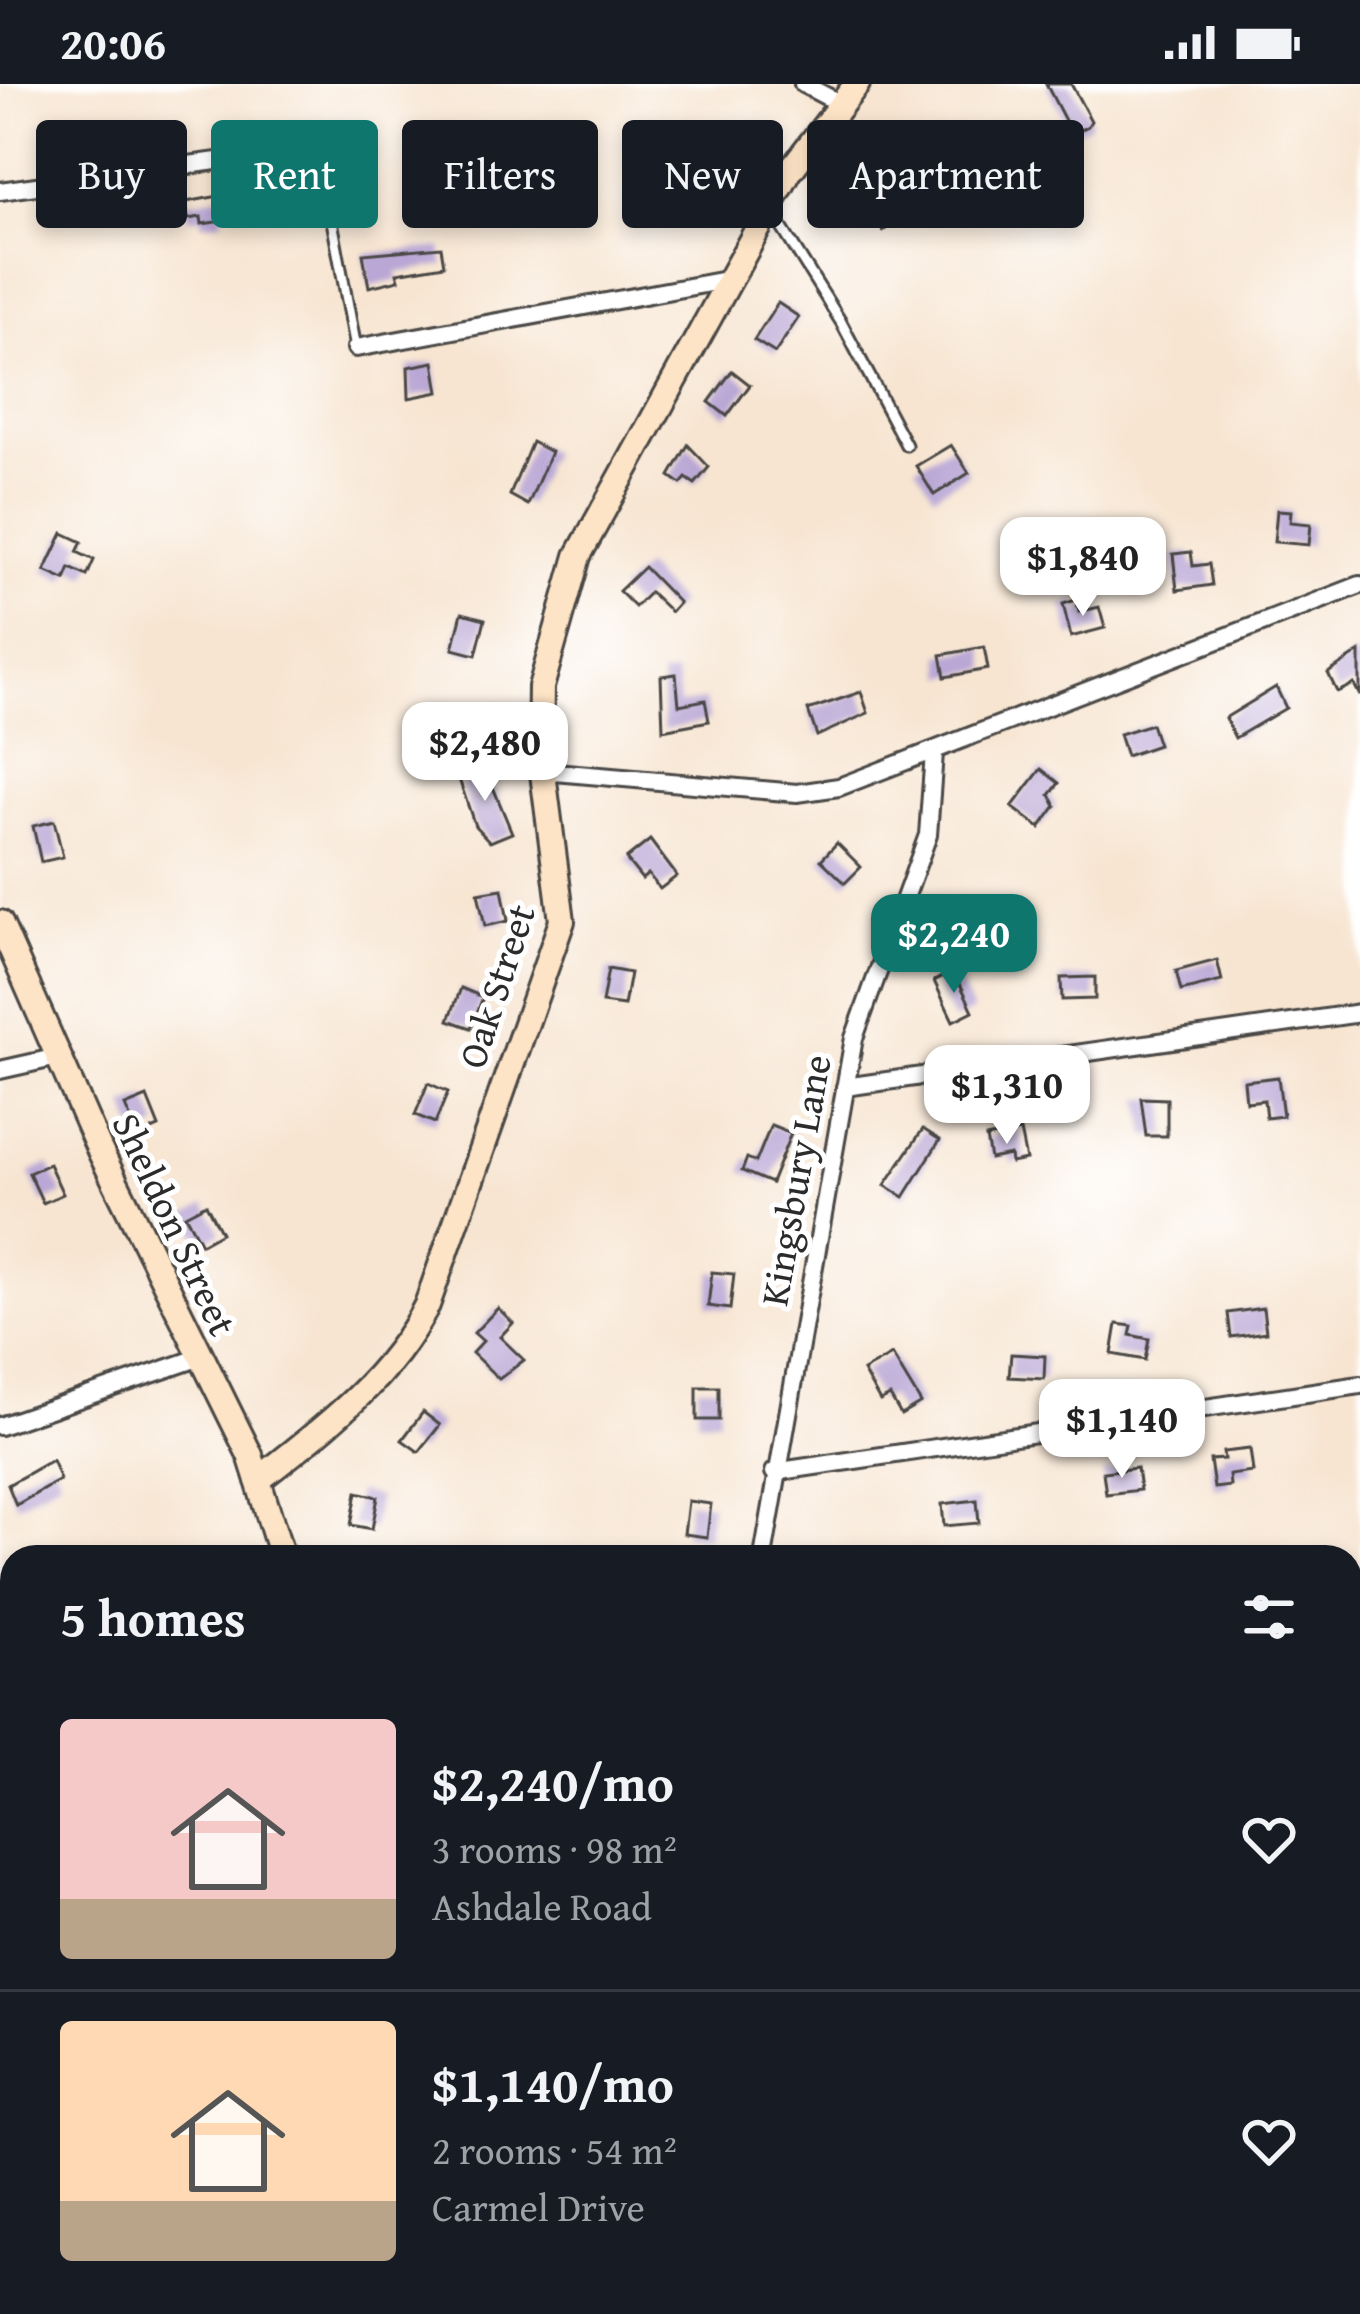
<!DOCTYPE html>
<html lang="en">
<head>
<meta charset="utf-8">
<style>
  :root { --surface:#171b24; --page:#242831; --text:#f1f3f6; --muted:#9ea1a6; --line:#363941; --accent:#0f766e }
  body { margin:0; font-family:"Gentium Book Plus",serif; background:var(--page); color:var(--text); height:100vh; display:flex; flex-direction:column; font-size:45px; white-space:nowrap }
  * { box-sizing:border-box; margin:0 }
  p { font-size:39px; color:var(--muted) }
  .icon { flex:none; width:66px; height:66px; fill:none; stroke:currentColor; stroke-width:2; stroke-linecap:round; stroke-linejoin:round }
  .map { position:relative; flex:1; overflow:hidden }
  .sheet { position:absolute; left:0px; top:1461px; width:1362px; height:771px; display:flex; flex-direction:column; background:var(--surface); border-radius:36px 36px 0 0; box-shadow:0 6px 18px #0003 }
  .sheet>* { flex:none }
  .guide { position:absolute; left:36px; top:36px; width:1290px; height:108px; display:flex; gap:24px }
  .price { position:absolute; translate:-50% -102px; padding:0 27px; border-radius:24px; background:#fff; color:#222; font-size:39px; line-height:78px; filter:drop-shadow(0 3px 6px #0008) }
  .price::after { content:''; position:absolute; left:50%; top:72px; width:36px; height:27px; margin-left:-18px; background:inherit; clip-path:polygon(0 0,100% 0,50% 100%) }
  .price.current { background:var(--accent); color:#fff }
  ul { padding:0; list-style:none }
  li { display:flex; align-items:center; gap:36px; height:300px; padding:0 60px }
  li+li { border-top:3px solid var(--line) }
  li span { display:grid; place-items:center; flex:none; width:336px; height:240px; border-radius:12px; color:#555 }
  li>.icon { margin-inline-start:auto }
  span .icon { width:144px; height:144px; fill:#fffc; stroke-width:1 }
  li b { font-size:51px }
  h2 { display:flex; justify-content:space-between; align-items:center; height:144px; padding:0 60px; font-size:51px }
  .pill { padding:0 42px; border-radius:12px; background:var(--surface); box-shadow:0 6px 18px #0003; font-size:42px; line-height:108px }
  .pill.current { background:var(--accent); color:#fff }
  .status { display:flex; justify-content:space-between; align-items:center; height:84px; padding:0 60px; background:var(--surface); direction:ltr }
  .status svg { height:33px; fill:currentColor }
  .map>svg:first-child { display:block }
  .green { fill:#a7c066; stroke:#697648; stroke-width:3 }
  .building { fill:#baa7d5 }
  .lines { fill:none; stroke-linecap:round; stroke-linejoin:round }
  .lane-casing { stroke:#4a4744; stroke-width:15 }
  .street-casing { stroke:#4a4744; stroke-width:22 }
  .secondary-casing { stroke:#4a4744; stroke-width:30 }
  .lane { stroke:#fff; stroke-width:9 }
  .street { stroke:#fff; stroke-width:16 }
  .secondary { stroke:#fee4c6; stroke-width:24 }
  .labels { text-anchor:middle; stroke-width:10; stroke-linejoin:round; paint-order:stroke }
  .street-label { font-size:39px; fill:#2b2b2b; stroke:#fff }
</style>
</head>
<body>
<div class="status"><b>20:06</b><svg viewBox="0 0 49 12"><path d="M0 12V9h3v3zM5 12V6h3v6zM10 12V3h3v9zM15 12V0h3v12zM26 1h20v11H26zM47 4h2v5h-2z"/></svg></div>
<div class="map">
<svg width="1360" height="2230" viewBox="0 0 1360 2230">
  <rect width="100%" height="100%" fill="#fff"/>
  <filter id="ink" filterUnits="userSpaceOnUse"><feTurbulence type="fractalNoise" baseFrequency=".00833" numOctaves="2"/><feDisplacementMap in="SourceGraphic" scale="24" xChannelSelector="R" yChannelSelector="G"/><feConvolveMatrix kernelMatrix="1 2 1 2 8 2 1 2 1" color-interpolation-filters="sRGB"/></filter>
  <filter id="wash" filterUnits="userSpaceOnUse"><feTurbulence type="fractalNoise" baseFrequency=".004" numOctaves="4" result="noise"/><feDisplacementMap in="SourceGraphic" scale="48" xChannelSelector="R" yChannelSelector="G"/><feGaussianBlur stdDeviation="2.7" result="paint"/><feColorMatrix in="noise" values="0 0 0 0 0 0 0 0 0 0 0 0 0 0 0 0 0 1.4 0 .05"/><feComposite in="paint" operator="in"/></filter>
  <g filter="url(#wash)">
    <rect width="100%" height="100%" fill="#f7e5d1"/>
    <polygon class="green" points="1360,1858 1360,2148 1350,2147 1350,1860"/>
    <g id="blocks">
      <g class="building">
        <polygon points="1046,0 1071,0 1091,37 1088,42 1072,50"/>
        <polygon points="703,50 722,62 701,93 657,64 662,55 690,70"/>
        <polygon points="855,100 868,118 874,114 881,124 901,109 913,126 883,147 876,138 866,145 834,112"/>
        <polygon points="219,112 223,137 202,140 201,133 188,135 186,118"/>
        <polygon points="441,163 444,181 397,189 399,196 369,203 363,170"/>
        <polygon points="778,219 799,233 775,269 754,256"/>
        <polygon points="434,278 439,308 409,314 408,283"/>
        <polygon points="732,287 750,301 727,332 709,318"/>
        <polygon points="532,358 551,368 528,421 510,411"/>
        <polygon points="688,361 709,383 695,400 686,394 681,400 670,392"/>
        <polygon points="951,361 969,389 934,411 916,382"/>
        <polygon points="1277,426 1291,427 1290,438 1311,440 1309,461 1274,458"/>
        <polygon points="63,449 82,458 77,468 94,476 87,492 70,484 65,496 45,487"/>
        <polygon points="1191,468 1193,482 1209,480 1212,501 1177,506 1173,470"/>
        <polygon points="644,483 679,519 671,528 650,508 635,523 619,507"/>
        <polygon points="1076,516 1079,528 1099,523 1105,544 1071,553 1063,520"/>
        <polygon points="462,529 485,535 476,571 453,565"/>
        <polygon points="984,563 988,585 945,593 941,571"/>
        <polygon points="1360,568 1360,612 1354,600 1337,608 1328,589"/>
        <polygon points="676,590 679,621 705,616 709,637 663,646 661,592"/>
        <polygon points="1276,603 1286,624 1235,654 1225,634"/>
        <polygon points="861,608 868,629 817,652 808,626"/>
        <polygon points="1151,640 1158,661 1126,672 1119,650"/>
        <polygon points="483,679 512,749 490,758 475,742 459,695"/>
        <polygon points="1041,685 1059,699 1050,711 1056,722 1040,744 1012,723"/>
        <polygon points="54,737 63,773 41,778 33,742"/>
        <polygon points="650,756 677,792 660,805 648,790 642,795 626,775"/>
        <polygon points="837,759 861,783 845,799 821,776"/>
        <polygon points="502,805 508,837 485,842 478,809"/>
        <polygon points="1217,876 1222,897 1181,907 1176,887"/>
        <polygon points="608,885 630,889 624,922 602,919"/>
        <polygon points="954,887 973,927 953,937 934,897"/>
        <polygon points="1095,893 1095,915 1062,916 1061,894"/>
        <polygon points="461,904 483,913 471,944 449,936"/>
        <polygon points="1278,993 1283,1032 1266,1034 1264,1016 1246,1018 1244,997"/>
        <polygon points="428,999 448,1008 435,1039 415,1031"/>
        <polygon points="147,1013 159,1043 138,1052 125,1022"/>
        <polygon points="1141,1014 1167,1015 1167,1052 1146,1052"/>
        <polygon points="771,1041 791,1049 771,1099 742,1087 747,1074 756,1078"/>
        <polygon points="923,1045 940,1056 904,1113 885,1101"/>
        <polygon points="1020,1047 1026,1076 1011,1079 1010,1071 990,1075 986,1054"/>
        <polygon points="49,1080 63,1110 43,1119 29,1089"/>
        <polygon points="206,1120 221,1149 201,1160 185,1131"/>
        <polygon points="712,1188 734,1190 730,1225 708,1222"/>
        <polygon points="498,1224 513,1239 500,1253 524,1276 499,1295 472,1269 483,1257 474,1249"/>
        <polygon points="1263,1224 1266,1248 1231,1253 1228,1229"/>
        <polygon points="1117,1240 1132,1242 1130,1251 1149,1255 1145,1276 1112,1270"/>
        <polygon points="1011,1270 1045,1272 1044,1295 1009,1293"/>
        <polygon points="892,1271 921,1319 901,1331 890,1312 880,1317 863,1287"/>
        <rect x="697" y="1303" width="22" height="33"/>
        <polygon points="423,1328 440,1341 419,1368 402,1356"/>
        <polygon points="1250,1365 1253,1388 1229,1391 1230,1402 1214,1404 1210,1376 1224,1375 1223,1368"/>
        <polygon points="52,1376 60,1396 16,1421 8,1401"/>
        <polygon points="1137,1384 1140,1406 1106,1410 1103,1388"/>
        <polygon points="357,1408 378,1413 372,1445 351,1441"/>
        <polygon points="977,1416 979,1439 944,1442 942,1420"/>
        <polygon points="688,1417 711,1420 707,1453 684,1450"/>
      </g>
    </g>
  </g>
  <g filter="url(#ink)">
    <use href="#blocks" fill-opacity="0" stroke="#4a4744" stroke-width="3"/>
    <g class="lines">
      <g class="lane-casing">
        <g id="lane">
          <polyline points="318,63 356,264"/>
          <polyline points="772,128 841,238 906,361"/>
        </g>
      </g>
      <g class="street-casing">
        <g id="street">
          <polyline points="803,0 839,19"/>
          <polyline points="0,107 318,63"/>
          <polyline points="356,264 726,196"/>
          <polyline points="543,687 797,709 839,703 1360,501"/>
          <polyline points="0,986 58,973"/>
          <polyline points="845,1003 1360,929"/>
          <polyline points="0,1342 198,1274"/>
          <polyline points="774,1388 1360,1301"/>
          <polyline points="763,1473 854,954 928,751 934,669"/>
          <polyline points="0,1599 12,1604"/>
          <polyline points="1350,1671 1360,1669"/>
          <polyline points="0,1925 12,1925"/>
          <polyline points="42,2220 44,2230"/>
        </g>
      </g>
      <g class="secondary-casing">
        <g id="secondary">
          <polyline points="0,839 100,1067 250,1371 282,1473"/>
          <path d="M258,1396C322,1346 390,1295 427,1221L562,837L540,666L541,603L578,472L789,88L857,0"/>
          <polyline points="515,2230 516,2220"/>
        </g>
      </g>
      <use href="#lane" class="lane"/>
      <use href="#street" class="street"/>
      <use href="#secondary" class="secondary"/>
    </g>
  </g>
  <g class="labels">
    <g class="street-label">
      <text transform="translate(496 902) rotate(-72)" y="14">Oak Street</text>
      <text transform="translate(795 1096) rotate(-80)" y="14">Kingsbury Lane</text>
      <text transform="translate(175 1140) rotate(65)" y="14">Sheldon Street</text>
    </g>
  </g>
</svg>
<b class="price" style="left:1083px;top:535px">$1,840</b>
<b class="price" style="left:485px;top:720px">$2,480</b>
<b class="price current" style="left:954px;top:912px">$2,240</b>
<b class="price" style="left:1007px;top:1063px">$1,310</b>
<b class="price" style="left:1122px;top:1397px">$1,140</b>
<div class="guide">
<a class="pill">Buy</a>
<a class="pill current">Rent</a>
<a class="pill">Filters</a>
<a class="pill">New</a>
<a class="pill">Apartment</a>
</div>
<section class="sheet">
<h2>5 homes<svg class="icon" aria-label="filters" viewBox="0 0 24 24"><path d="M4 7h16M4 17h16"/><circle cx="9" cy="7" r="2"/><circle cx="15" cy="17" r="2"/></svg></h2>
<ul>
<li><span style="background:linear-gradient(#f6c9c9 75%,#b9a48a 0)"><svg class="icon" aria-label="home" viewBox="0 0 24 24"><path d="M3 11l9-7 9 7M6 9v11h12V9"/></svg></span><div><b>$2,240/mo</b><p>3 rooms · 98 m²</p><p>Ashdale Road</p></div><svg class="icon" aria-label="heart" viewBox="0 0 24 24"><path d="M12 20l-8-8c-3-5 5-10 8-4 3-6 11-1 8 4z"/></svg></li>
<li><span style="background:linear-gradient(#ffd9b3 75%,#b9a48a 0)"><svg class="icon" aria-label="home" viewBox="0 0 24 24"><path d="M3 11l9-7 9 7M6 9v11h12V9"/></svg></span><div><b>$1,140/mo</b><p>2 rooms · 54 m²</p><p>Carmel Drive</p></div><svg class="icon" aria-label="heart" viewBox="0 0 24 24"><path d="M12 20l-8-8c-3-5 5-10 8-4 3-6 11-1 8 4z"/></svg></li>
</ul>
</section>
</div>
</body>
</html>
